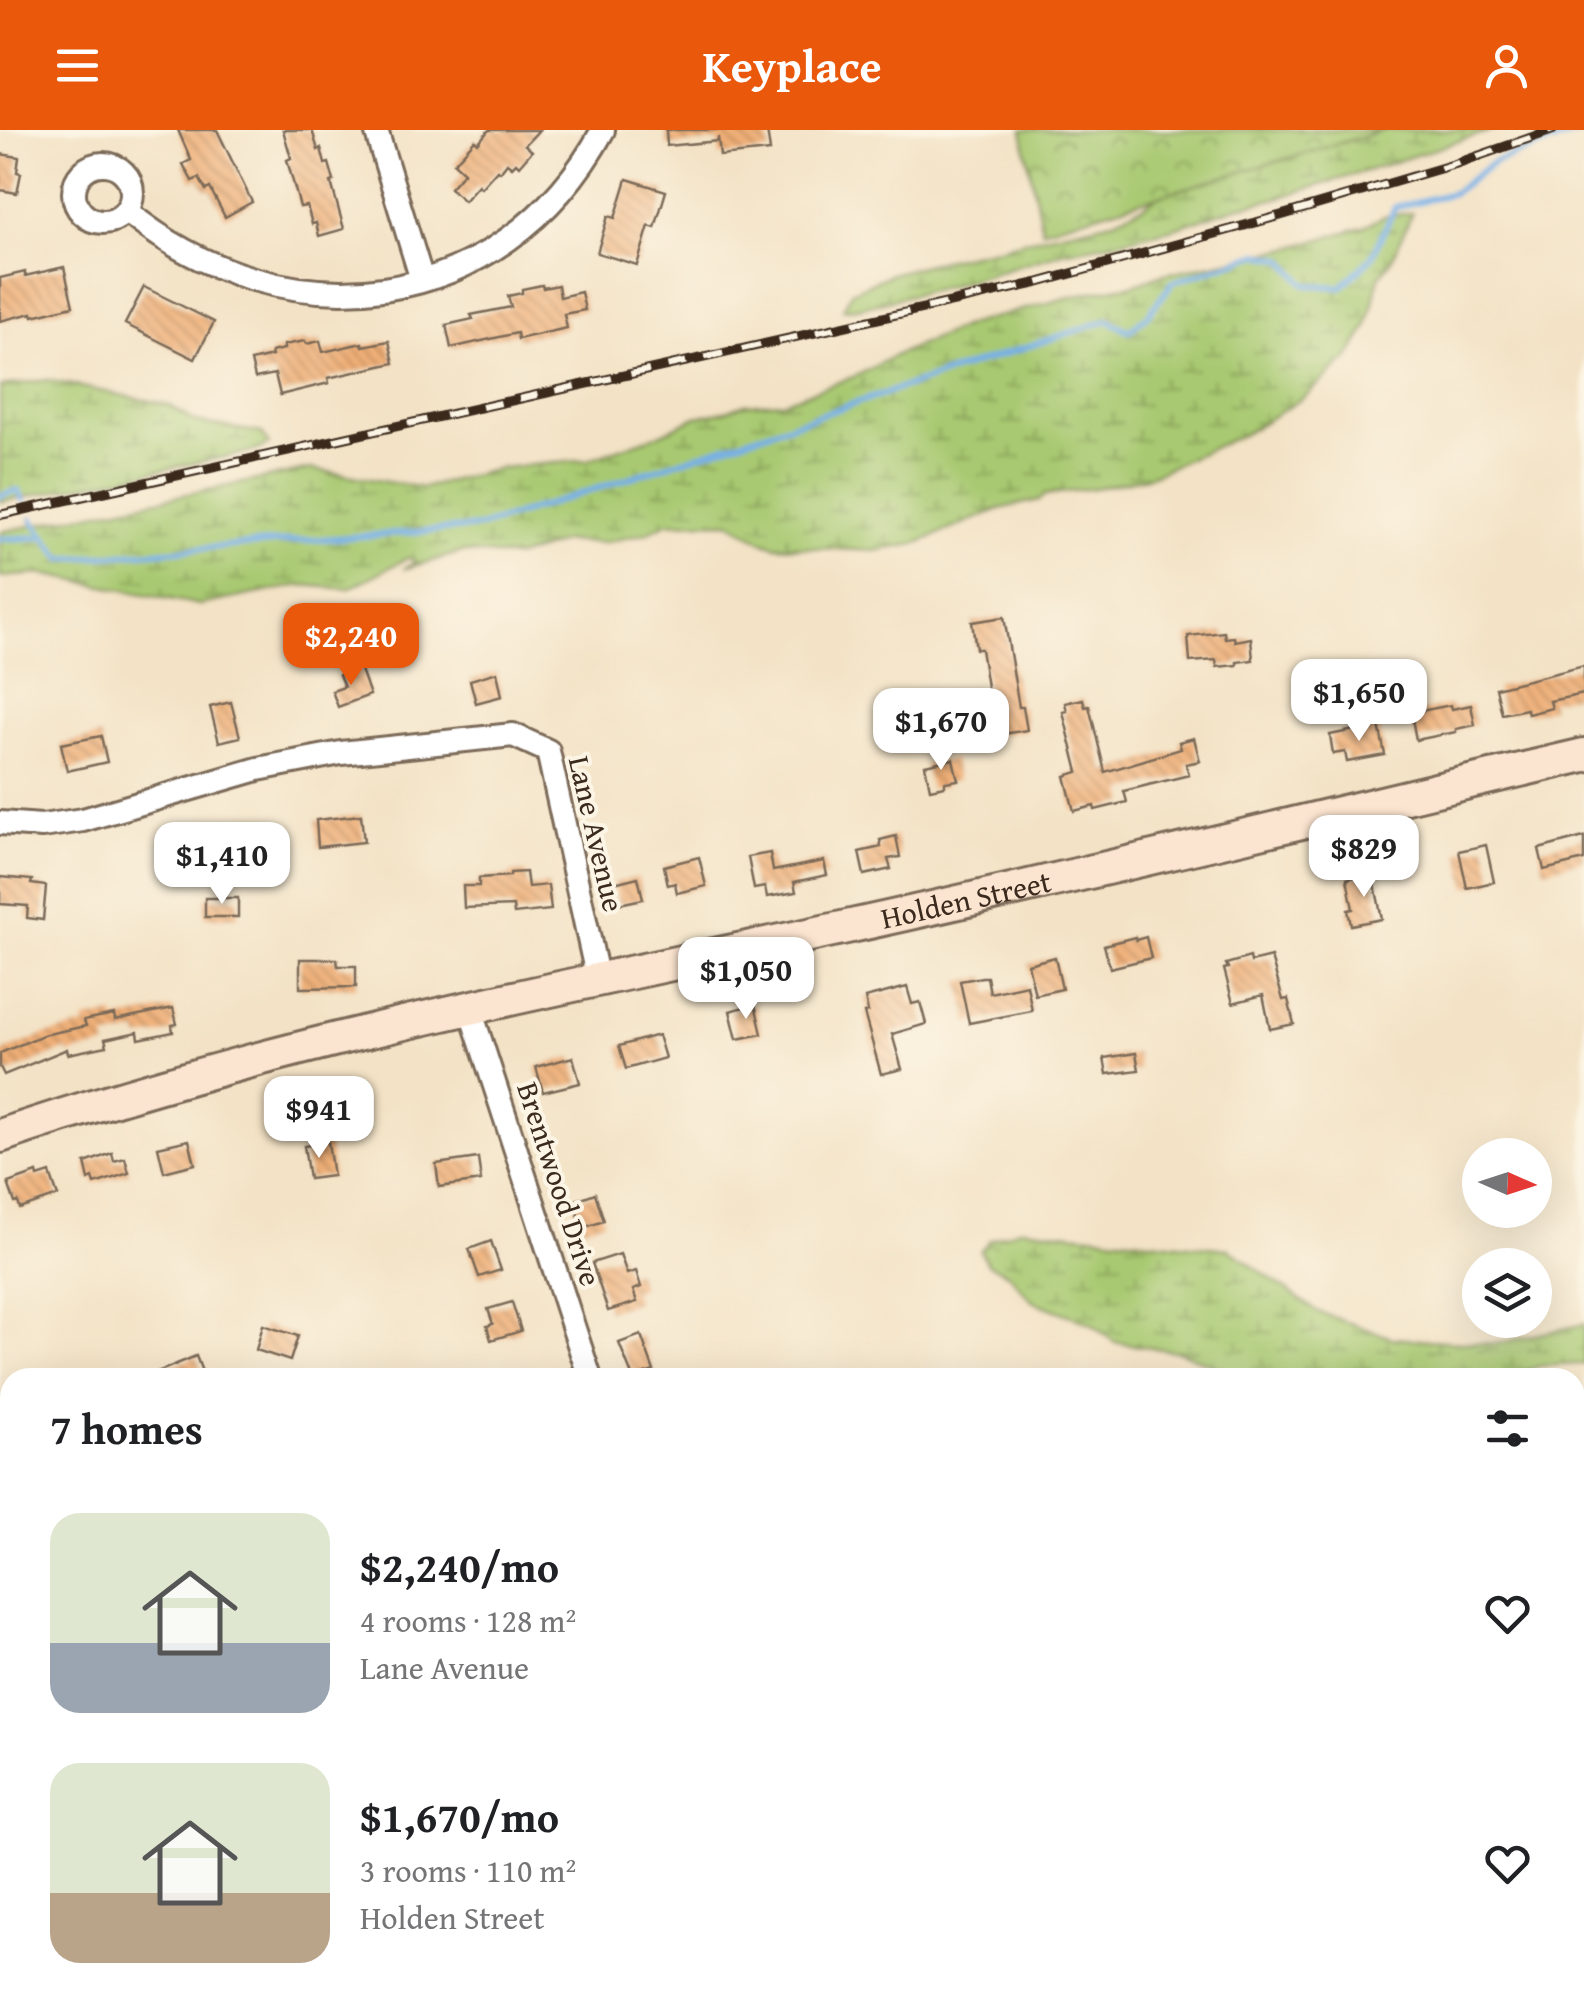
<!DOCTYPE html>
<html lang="en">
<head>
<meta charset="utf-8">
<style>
  :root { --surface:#fff; --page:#f6f6f6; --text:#202124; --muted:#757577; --accent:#ea580c }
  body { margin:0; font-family:"Gentium Book Plus",serif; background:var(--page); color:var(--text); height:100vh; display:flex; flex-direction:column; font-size:38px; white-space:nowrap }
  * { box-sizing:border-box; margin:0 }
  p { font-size:32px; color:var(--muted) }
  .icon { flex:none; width:55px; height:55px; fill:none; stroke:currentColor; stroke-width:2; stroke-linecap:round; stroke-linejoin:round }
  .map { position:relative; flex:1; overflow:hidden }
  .sheet { position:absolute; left:0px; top:1238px; width:1585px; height:642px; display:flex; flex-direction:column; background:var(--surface); border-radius:30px 30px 0 0; box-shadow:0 10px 40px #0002 }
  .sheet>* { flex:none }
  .needle { width:65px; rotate:93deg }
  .tools { position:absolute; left:1462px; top:1008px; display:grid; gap:20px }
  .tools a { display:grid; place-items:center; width:90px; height:90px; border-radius:50%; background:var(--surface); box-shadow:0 10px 40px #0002; font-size:50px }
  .price { position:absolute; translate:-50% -85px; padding:0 22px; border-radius:20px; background:#fff; color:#222; font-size:32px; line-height:65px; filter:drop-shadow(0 2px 5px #0008) }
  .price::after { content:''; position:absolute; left:50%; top:60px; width:30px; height:22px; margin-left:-15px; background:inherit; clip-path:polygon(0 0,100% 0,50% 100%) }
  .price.current { background:var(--accent); color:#fff }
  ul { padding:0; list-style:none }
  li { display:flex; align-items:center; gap:30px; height:250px; padding:0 50px }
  li span { display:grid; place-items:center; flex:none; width:280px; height:200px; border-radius:30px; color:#555 }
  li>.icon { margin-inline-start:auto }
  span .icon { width:120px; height:120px; fill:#fffc; stroke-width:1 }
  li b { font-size:42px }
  h2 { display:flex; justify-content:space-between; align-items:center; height:120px; padding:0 50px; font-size:42px }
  header { display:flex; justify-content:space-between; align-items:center; height:130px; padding:0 50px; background:var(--accent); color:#fff; font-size:45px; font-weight:800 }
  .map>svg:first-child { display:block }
  .wetland { fill:url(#wetland-marsh); stroke:#727a48; stroke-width:2.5 }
  .park { fill:url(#park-crowns); stroke:#727a48; stroke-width:2.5 }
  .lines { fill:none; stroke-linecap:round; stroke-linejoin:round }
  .stream { stroke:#77b0e7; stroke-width:6 }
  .building { fill:url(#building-back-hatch) }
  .street-casing { stroke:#7b6a58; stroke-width:28 }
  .secondary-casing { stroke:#7b6a58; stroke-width:38 }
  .street { stroke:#fff; stroke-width:22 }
  .secondary { stroke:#fce5d0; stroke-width:32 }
  .rail-casing { stroke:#3b2a1e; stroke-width:10 }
  .rail { stroke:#fcf5e5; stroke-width:6; stroke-dasharray:19; stroke-linecap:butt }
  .labels { text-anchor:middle; stroke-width:8; stroke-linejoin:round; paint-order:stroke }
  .street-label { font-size:30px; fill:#3b2a1e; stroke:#fcf5e5 }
</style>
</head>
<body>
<header><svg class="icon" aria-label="menu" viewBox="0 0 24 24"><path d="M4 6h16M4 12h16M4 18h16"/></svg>Keyplace<svg class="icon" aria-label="person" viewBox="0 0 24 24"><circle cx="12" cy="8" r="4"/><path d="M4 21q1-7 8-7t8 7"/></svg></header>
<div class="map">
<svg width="1584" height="1878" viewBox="0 0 1584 1878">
  <defs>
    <pattern id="wetland-marsh" width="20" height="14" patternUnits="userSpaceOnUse" patternTransform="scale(2.5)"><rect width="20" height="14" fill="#a8c971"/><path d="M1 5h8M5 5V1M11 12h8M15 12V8" fill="none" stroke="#8aa35c"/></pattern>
    <pattern id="park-crowns" width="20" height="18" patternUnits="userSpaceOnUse" patternTransform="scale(2.5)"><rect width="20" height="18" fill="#a8c971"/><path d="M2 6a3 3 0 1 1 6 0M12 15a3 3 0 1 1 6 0" fill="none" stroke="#8aa35c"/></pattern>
    <pattern id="building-back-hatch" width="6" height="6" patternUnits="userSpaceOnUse" patternTransform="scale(2.5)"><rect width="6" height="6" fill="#efaf77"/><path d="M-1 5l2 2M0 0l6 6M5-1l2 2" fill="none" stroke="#c38f61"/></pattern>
  </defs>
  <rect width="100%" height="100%" fill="#fcf5e5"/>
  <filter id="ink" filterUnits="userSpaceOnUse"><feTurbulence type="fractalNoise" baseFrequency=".01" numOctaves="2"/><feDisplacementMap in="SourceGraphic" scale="20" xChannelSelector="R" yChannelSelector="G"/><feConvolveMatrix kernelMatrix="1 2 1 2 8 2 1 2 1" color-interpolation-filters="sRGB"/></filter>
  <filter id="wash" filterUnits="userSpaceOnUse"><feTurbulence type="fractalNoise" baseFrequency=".0048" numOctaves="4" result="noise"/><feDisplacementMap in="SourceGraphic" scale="40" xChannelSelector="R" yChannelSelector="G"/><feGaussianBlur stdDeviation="2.25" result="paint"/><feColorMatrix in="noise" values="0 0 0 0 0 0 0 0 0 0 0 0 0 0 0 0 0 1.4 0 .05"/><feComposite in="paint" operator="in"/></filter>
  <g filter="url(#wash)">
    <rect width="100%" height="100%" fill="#f3e2c5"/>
    <g class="wetland">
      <polygon points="1204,0 1493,0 1376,38 1278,68 1237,77 1174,98 1116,112 1063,122 955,154 858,178 843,179 851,162 891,144 943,130 987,121 1027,110 1112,91 1144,76 1171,56"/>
      <polygon points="1412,83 1391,131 1379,147 1367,197 1349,228 1303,268 1244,304 1150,346 1102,357 1045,365 1039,370 999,379 915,414 875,421 776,416 761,411 729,392 667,393 647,403 603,413 566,411 517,427 463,422 403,439 416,432 408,428 348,459 301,455 200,475 42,444 0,447 0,402 311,339 423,358 501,338 587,330 660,304 696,287 725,281 745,274 782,272 856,246 898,224 970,194 1085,163 1133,155 1160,145 1290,118 1363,97 1384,86"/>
      <polygon points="47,250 169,275 196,292 262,303 269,314 255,321 0,372 0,256"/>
      <polygon points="1021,1098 1229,1119 1318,1182 1392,1208 1495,1214 1584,1194 1584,1234 1540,1236 1504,1248 1234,1247 1229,1242 1181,1222 1114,1212 1092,1194 1032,1171 1008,1143 988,1134 980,1121 990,1110"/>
    </g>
    <polygon class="park" points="1022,0 1385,0 1042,100"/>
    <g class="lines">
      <g class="stream">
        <polyline points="0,366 17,360 24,370"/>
        <polyline points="32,389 62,429 480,397 1108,190 1129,201 1148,185 1173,152 1259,124 1283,129 1306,155 1341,157 1371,128 1395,77 1453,63 1494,32 1584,1"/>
        <polyline points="0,409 44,407"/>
      </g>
    </g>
    <g id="blocks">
      <g class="building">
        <polygon points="178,0 217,0 252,72 225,87 210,58 206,60 199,48 192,51 183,34 191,30"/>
        <polygon points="283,0 312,0 318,20 321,18 325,34 329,33 334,51 331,52 344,99 319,106 316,93 312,94 307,76 300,77 287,30 291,28"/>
        <polygon points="489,0 539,0 525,15 532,21 519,36 516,33 512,37 507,33 500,42 497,40 481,58 478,55 464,71 450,58 464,42 454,33 475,10 478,13"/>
        <polygon points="666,0 767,0 770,21 720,26 718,7 718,11 667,16"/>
        <polygon points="0,24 19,27 17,42 21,43 17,63 0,60"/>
        <polygon points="627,49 666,61 655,98 649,96 637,135 597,123 608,86 615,88"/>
        <polygon points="64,137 73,176 33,186 32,183 0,191 0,148 25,142 25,146"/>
        <polygon points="542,155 543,158 558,155 560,167 581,162 585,180 564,184 567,198 518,209 517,203 451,218 446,195 473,189 471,185 511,177 508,166 522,163 522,159"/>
        <polygon points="144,157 214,192 195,229 125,194"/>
        <polygon points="305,211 306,214 320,211 323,222 362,213 363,216 389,211 394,233 328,248 329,253 280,265 275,244 255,248 251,231 272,226 271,222 284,219 284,215"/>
        <polygon points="1004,487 1019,577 1023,577 1027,600 992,606 989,583 991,582 981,519 976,519 972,492"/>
        <polygon points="1224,502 1225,508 1234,507 1235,511 1251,508 1253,530 1237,532 1237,535 1217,537 1216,530 1190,532 1188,506"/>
        <polygon points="1584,536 1584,564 1550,571 1552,578 1528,584 1527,579 1502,584 1496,558"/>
        <polygon points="360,537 370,565 338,577 332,561 344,557 339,545"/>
        <polygon points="497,542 502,566 476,573 470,550"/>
        <polygon points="1083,569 1085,577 1089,576 1105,642 1181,619 1179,612 1194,608 1200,631 1186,634 1189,645 1124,661 1127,672 1095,680 1094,676 1074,681 1065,646 1078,642 1063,582 1067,581 1065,573"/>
        <polygon points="231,572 240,607 219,612 210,577"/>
        <polygon points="1451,575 1452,579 1471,575 1475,595 1456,599 1456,602 1416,610 1411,583"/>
        <polygon points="1379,595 1385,625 1347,632 1345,622 1333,624 1330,605"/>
        <polygon points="101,606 107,632 67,641 61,614"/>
        <polygon points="953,629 958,650 945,652 945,656 930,659 925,635"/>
        <polygon points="361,685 364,712 318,717 316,690"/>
        <polygon points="258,699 264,724 231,732 225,707"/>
        <polygon points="896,706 900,727 888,729 891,739 864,745 859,722 881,717 880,710"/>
        <polygon points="1584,707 1584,730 1544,740 1539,719"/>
        <polygon points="1486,715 1494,752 1467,758 1459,721"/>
        <polygon points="770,723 773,741 824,731 827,745 794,752 796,762 767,767 765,757 754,759 748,727"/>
        <polygon points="699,727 706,756 677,763 675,753 668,755 664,736"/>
        <polygon points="526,742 528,757 548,755 551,780 514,784 513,776 464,778 463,756 479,756 479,748 510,746 510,743"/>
        <polygon points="1369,743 1371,751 1374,750 1382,789 1351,795 1348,780 1353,779 1347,749"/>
        <polygon points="0,747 32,750 31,754 46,756 43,790 27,788 28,776 0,774"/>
        <polygon points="638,747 643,769 619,774 614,753"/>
        <rect x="205" y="768" width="33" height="19"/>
        <polygon points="1135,807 1136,810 1146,807 1151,828 1110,838 1104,815"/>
        <polygon points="1055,827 1062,859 1035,865 1028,834"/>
        <polygon points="1250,827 1251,832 1271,827 1283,870 1288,869 1294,894 1270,899 1263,865 1233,873 1224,839 1228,838 1226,834"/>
        <polygon points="300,829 337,829 338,836 356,836 356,857 300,858"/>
        <polygon points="982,847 987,847 990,863 1027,855 1032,881 969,893 960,851"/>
        <polygon points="907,857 912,874 920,872 926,894 892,904 902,939 881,944 864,883 868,882 865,868"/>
        <polygon points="755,874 762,904 737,909 730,881"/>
        <polygon points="173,878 177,894 172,895 173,902 139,909 138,902 105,909 107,916 68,924 67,919 4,945 0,937 0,923 43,905 86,896 84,890 114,884 115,890"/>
        <polygon points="658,905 665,928 626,939 619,916"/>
        <polygon points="1136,923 1139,940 1107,944 1104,928"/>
        <polygon points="573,927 580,953 543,962 536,937"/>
        <polygon points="189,1010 195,1034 164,1042 158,1017"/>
        <polygon points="328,1012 333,1046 309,1049 304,1016"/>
        <polygon points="112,1023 114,1031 125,1028 129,1043 95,1054 93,1048 89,1050 85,1033"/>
        <polygon points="478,1028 481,1051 439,1057 436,1034"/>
        <polygon points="37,1043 38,1047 50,1043 58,1066 20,1079 18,1072 15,1073 8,1053"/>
        <polygon points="595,1063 604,1091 583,1098 573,1071"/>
        <polygon points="491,1111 501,1140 479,1147 469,1119"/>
        <polygon points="620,1124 627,1144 636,1141 641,1157 633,1160 637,1172 608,1181 592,1133"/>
        <polygon points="512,1172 521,1201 491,1210 487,1196 493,1194 488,1179"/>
        <polygon points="263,1195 298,1206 290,1231 256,1220"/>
        <polygon points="641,1205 654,1241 633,1248 619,1213"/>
        <polygon points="196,1226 203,1244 194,1248 143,1248"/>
      </g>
    </g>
  </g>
  <g filter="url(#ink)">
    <use href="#blocks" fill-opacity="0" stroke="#7b6a58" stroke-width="2.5"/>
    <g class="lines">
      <g class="street-casing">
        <g id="street">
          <polyline points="376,0 422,150"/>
          <circle cx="103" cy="63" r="29"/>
          <path d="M126,81C284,210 502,186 603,0"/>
          <polyline points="0,693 42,696 83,690 258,639 341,623 513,605 548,621 598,850"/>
          <polyline points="470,879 590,1248"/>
          <polyline points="0,1381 10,1377"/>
          <polyline points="0,1735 10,1736"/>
          <polyline points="1575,1855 1584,1855"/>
          <polyline points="1215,1870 1218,1878"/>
          <polyline points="771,1878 784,1870"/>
          <polyline points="1370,1878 1396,1870"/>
        </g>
      </g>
      <g class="secondary-casing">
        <g id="secondary">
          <path id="s1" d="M0,1006C274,913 560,858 842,798C1090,744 1337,683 1584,625"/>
        </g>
      </g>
      <use href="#street" class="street"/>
      <use href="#secondary" class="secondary"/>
      <g class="rail-casing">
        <polyline id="rail" points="0,385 1037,153 1279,86 1455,34 1553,0"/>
      </g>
      <use href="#rail" class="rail"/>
    </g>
  </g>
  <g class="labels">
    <g class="street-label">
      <text transform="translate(596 704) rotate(77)" y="10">Lane Avenue</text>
      <text dy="10" stroke="none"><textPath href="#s1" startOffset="995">Holden Street</textPath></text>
      <text transform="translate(559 1054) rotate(72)" y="10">Brentwood Drive</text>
    </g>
  </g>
</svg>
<div class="tools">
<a><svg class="needle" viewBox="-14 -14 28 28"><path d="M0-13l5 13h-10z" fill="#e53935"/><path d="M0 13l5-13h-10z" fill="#757577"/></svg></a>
<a><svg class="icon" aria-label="layers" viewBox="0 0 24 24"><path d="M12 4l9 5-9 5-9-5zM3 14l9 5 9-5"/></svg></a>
</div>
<b class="price current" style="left:351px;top:558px">$2,240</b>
<b class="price" style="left:1359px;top:614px">$1,650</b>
<b class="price" style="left:941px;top:643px">$1,670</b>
<b class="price" style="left:1364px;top:770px">$829</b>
<b class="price" style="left:222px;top:777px">$1,410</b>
<b class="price" style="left:746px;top:892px">$1,050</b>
<b class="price" style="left:319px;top:1031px">$941</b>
<section class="sheet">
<h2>7 homes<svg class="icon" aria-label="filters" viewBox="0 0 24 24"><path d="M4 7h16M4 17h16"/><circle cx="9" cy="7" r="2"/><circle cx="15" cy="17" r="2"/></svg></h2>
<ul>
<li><span style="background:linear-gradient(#dfe7d0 65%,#9aa5b1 0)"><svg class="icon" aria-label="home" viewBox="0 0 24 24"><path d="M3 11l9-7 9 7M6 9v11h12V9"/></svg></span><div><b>$2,240/mo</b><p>4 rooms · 128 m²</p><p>Lane Avenue</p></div><svg class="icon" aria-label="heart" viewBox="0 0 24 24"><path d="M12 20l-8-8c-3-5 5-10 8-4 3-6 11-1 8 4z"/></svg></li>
<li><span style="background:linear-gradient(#dfe7d0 65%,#b9a48a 0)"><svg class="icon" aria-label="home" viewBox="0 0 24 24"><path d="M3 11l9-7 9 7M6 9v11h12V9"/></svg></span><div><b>$1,670/mo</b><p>3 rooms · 110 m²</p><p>Holden Street</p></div><svg class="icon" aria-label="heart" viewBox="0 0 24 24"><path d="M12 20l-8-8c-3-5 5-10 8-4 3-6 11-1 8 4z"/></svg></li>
</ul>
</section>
</div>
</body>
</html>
